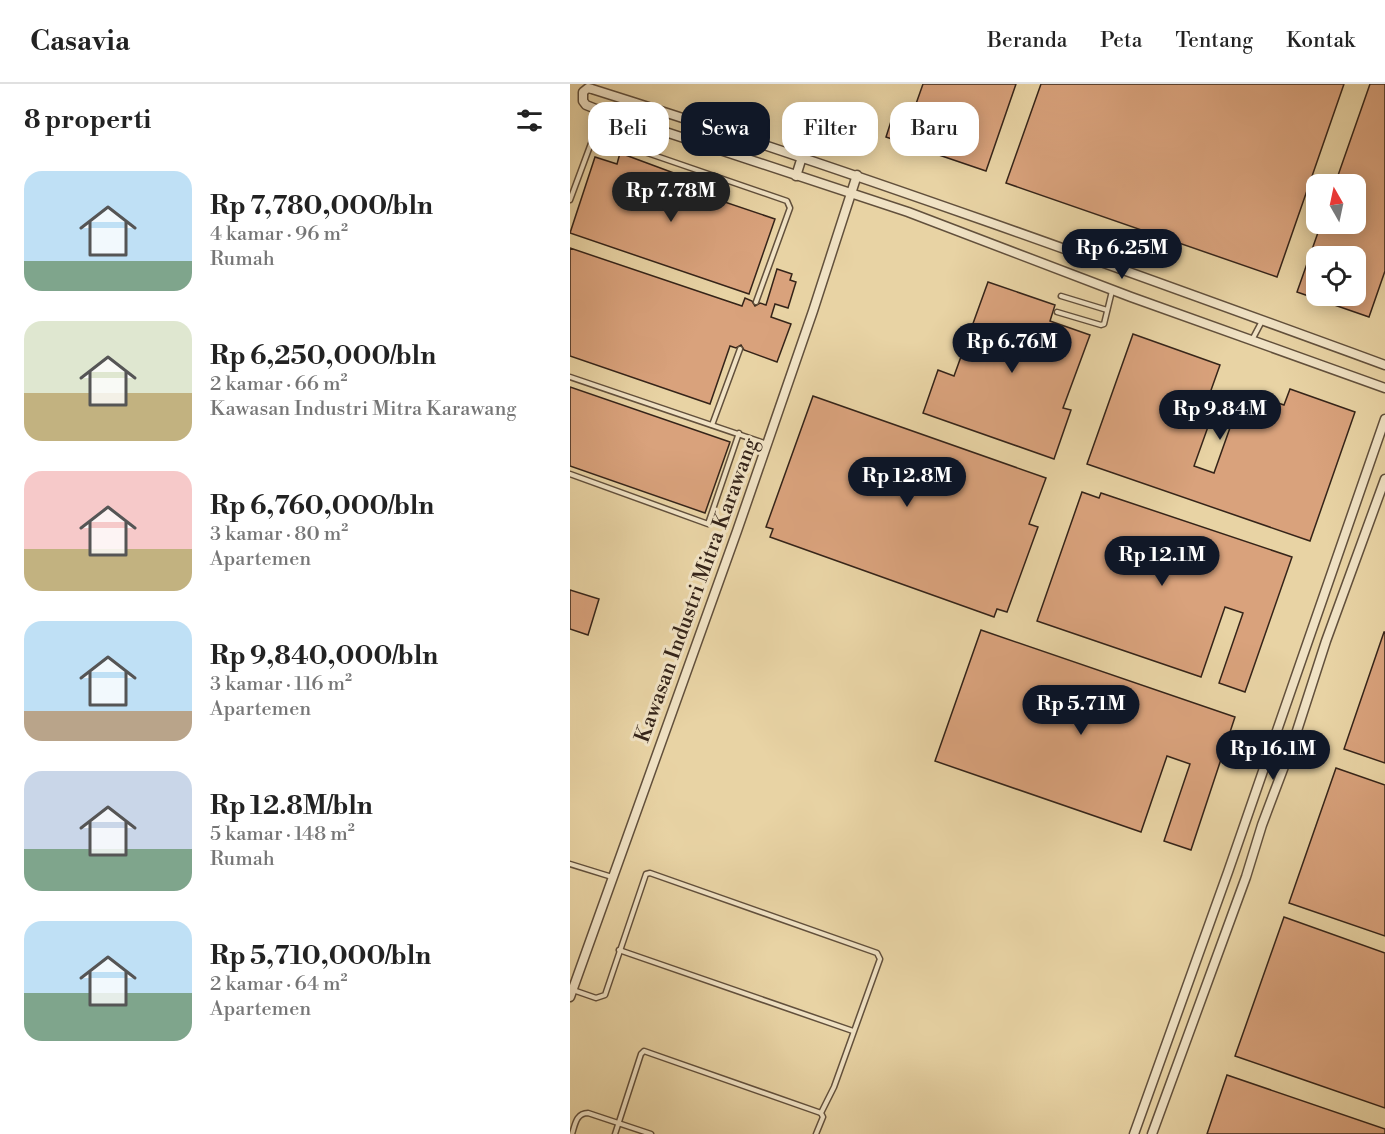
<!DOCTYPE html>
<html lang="id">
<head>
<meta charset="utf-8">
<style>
  :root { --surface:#fff; --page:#f6f6f6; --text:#222; --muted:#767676; --line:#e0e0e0; --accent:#111827 }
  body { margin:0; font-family:"Libre Bodoni",serif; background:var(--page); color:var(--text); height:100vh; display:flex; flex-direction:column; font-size:22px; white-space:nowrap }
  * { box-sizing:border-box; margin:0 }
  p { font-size:20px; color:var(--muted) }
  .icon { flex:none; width:33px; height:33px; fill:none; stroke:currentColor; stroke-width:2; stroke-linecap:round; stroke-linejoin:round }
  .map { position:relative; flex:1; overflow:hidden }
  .sheet { display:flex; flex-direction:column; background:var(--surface); width:570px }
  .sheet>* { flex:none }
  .guide { position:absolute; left:18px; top:18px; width:570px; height:54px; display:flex; gap:12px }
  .needle { width:39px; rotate:351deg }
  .buttons { position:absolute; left:736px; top:90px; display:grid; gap:12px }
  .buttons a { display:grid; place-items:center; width:60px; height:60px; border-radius:12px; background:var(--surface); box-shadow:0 3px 15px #0003; font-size:30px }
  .price { position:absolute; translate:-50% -51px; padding:0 14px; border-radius:21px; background:var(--accent); color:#fff; font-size:20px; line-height:39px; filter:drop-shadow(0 2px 3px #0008) }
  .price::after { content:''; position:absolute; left:50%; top:36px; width:18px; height:14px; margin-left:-9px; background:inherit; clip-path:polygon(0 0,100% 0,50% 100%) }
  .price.active { background:#222; color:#fff }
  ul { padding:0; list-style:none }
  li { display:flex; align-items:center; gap:18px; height:150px; padding:0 24px }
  li span { display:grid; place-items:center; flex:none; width:168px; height:120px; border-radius:18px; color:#555 }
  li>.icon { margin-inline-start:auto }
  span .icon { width:72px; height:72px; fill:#fffc; stroke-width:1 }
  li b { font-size:26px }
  h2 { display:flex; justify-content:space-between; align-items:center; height:72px; padding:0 24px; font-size:26px }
  .chip { padding:0 21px; border-radius:18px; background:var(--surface); box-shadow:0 3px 15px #0003; font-size:21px; line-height:54px }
  .chip.active { background:var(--accent); color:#fff }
  header { display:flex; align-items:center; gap:36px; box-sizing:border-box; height:84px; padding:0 30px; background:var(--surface); border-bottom:2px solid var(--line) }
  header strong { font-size:28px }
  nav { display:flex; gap:33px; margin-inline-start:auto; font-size:21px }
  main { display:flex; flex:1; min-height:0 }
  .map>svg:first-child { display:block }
  .building { fill:#d9a27c; stroke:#352419; stroke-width:1.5; fill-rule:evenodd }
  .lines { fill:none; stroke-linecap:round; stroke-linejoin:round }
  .lane-casing { stroke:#62503c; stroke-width:7 }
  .street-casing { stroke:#62503c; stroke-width:11 }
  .lane { stroke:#f0e2c4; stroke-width:4 }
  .street { stroke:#f0e2c4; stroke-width:8 }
  .labels { text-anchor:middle; stroke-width:6; stroke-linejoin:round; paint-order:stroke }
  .street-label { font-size:21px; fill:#352419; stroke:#f0e2c4 }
</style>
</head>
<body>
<header>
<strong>Casavia</strong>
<nav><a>Beranda</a><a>Peta</a><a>Tentang</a><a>Kontak</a></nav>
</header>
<main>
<section class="sheet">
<h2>8 properti<svg class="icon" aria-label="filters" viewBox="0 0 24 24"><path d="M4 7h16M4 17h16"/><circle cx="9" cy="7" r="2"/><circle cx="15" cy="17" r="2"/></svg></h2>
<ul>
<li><span style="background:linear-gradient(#bfe0f5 75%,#7fa58c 0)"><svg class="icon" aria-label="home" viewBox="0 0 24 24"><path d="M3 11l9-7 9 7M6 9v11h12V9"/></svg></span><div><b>Rp 7,780,000/bln</b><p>4 kamar · 96 m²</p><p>Rumah</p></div></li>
<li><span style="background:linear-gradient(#dfe7d0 60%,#c2b280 0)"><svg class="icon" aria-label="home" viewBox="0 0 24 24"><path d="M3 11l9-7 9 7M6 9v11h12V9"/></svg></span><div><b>Rp 6,250,000/bln</b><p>2 kamar · 66 m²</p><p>Kawasan Industri Mitra Karawang</p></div></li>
<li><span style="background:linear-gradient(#f6c9c9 65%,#c2b280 0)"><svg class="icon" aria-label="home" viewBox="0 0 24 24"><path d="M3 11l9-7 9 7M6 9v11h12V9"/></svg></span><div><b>Rp 6,760,000/bln</b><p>3 kamar · 80 m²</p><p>Apartemen</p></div></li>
<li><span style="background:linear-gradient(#bfe0f5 75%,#b9a48a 0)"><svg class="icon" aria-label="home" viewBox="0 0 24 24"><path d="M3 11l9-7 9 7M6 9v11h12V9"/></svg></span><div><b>Rp 9,840,000/bln</b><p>3 kamar · 116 m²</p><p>Apartemen</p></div></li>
<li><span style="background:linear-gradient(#c9d6e8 65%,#7fa58c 0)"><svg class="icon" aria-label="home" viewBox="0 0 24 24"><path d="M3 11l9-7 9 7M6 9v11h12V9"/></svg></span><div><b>Rp 12.8M/bln</b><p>5 kamar · 148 m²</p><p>Rumah</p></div></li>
<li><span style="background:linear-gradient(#bfe0f5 60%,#7fa58c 0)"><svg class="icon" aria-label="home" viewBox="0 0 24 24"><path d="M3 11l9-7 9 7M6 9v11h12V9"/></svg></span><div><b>Rp 5,710,000/bln</b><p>2 kamar · 64 m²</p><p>Apartemen</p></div></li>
</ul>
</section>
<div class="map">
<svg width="815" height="1050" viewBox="0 0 815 1050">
  <rect width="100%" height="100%" fill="#e8d3a4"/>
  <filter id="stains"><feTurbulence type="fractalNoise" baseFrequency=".00333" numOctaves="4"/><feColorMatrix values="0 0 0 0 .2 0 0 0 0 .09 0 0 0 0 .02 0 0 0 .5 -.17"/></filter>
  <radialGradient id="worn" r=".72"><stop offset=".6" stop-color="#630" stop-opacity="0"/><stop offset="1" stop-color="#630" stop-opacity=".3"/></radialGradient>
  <g class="building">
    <polygon points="353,0 446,0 416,87 316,53 324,28 341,34"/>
    <polygon points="471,0 774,0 707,193 436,99"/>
    <path d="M800,0H815V187L799,233L727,208L751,140H786V100H765ZM747,172H786V212H747Z"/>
    <polygon points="50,69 128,98 125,108 205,135 179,210 0,149 25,73 47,80"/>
    <polygon points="0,164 172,222 175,214 182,217 185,222 190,219 196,221 207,185 222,190 220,196 226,198 218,224 205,220 201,233 221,240 207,278 174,266 171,261 166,264 160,262 140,320 0,272"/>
    <polygon points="418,198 485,221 480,237 520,251 493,324 501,326 484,375 353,329 368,286 384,292"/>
    <polygon points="563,250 650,281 640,309 649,312 624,382 644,389 673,307 714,321 720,305 785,328 740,457 517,380"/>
    <polygon points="0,303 160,358 135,429 0,382"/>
    <polygon points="243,312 476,394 459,440 468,443 437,528 427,525 424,533 200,453 203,445 196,443"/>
    <polygon points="512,408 529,414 531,409 722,473 675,608 649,599 673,529 655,523 631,593 467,537"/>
    <polygon points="0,506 29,515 18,551 0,545"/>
    <polygon points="411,546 665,633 621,766 594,757 620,680 597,672 571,748 365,677"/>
    <polygon points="814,548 815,548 815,679 774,665"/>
    <polygon points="766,684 815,701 815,852 719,819"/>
    <polygon points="714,833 815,869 815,1024 665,972"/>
    <polygon points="657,991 815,1045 815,1050 637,1050"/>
  </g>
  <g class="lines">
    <g class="lane-casing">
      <g id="lane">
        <polyline points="0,116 23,54 28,52 217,117 220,124 186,218"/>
        <polyline points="491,212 537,226"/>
        <polyline points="487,228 531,241 534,240 542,207"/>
        <polyline points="682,256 692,237"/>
        <polyline points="0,293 197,360"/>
        <polyline points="142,341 170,265"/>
        <polyline points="0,390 138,440 169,349"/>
        <polyline points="0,780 42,793"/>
        <polyline points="49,866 283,947"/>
        <polyline points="3,906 26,914 35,911 76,790 80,789 307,869 310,875 264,1003 251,1029 253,1033 246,1050"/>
        <path d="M2,1050C5,1041 6,1029 18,1029L81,1050"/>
        <polyline points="45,1050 71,970 74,967 251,1029"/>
      </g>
    </g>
    <g class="street-casing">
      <g id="street">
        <polyline points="226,92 232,73"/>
        <path d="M815,281C552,185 289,89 22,5L18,4L13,8V17L16,21L26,25L338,128L561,213L815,304"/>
        <polyline points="0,913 167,447 243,227 287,91"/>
        <polyline points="564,1050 658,788 815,335"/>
        <polyline points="582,1050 676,793 692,741 724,656 756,557 815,395"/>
      </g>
    </g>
    <use href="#lane" class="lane"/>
    <use href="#street" class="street"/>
  </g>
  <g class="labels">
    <g class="street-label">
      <text transform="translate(126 506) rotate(-70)" y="7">Kawasan Industri Mitra Karawang</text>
    </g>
  </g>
  <rect width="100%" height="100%" filter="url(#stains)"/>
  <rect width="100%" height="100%" fill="url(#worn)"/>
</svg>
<div class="buttons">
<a><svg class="needle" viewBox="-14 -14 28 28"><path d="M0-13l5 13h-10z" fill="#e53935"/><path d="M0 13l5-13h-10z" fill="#767676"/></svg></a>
<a><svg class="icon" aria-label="locate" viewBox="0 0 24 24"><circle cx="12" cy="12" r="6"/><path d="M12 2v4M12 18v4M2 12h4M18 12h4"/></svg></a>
</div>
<b class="price active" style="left:101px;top:139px">Rp 7.78M</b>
<b class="price" style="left:552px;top:196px">Rp 6.25M</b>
<b class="price" style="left:442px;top:290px">Rp 6.76M</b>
<b class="price" style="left:650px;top:357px">Rp 9.84M</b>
<b class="price" style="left:337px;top:424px">Rp 12.8M</b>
<b class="price" style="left:592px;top:503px">Rp 12.1M</b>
<b class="price" style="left:511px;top:652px">Rp 5.71M</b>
<b class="price" style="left:703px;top:697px">Rp 16.1M</b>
<div class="guide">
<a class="chip">Beli</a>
<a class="chip active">Sewa</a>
<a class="chip">Filter</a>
<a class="chip">Baru</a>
</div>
</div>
</main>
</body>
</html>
